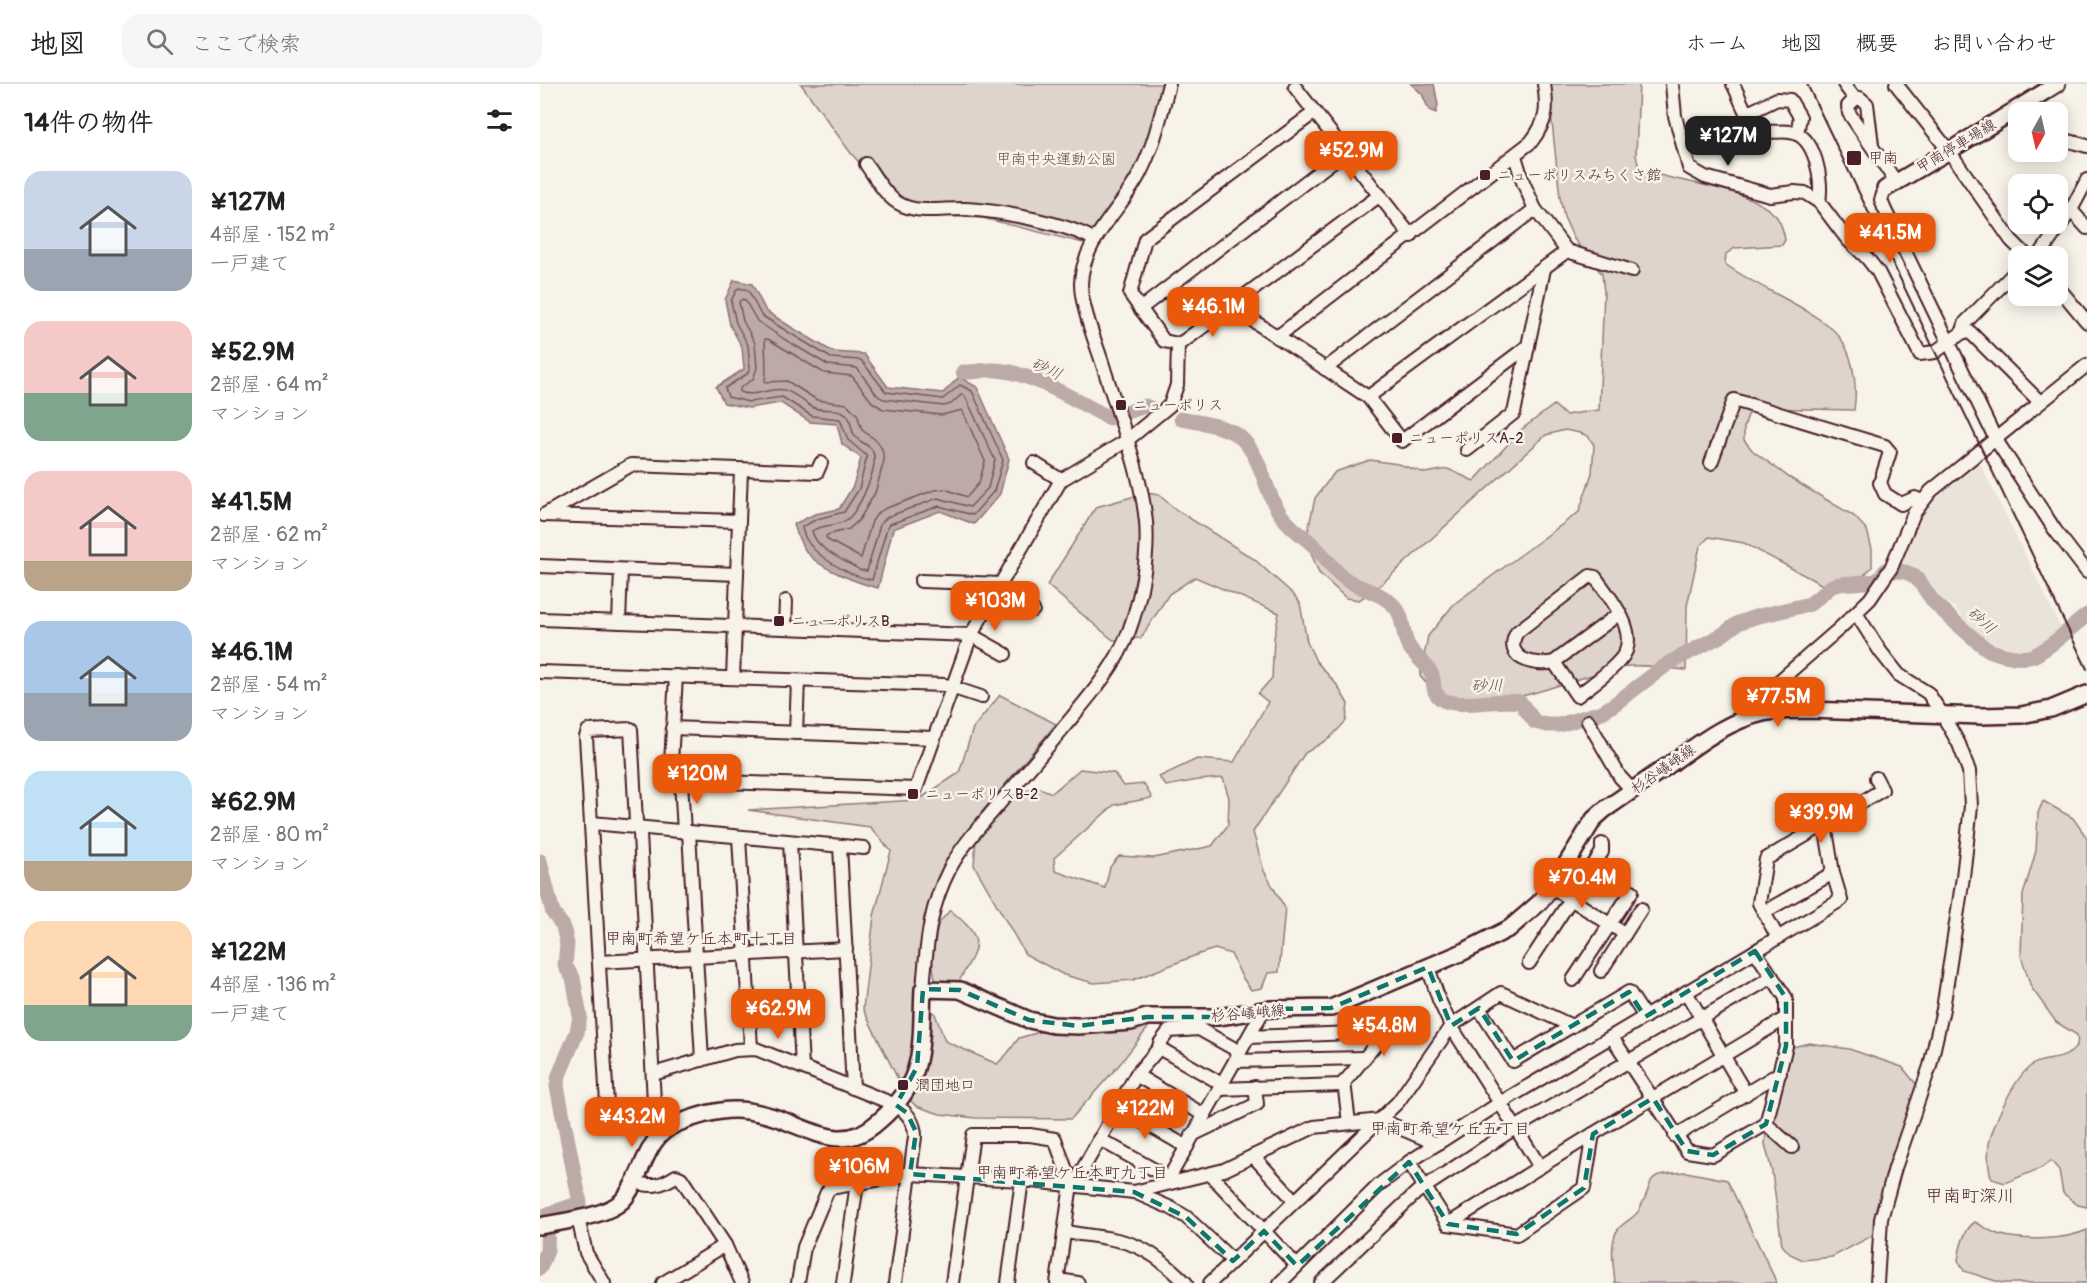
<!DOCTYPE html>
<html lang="ja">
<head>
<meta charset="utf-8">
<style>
  :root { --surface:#fff; --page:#f6f6f6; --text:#222; --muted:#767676; --line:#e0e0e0; --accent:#ea580c }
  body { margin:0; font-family:Pangolin,"Klee One",sans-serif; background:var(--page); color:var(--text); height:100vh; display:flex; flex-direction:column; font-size:22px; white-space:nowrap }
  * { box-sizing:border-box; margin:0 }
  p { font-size:20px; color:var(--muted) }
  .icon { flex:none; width:33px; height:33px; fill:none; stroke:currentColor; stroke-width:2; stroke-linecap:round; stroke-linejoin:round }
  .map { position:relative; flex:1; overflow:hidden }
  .drawer { display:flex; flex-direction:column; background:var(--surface); width:540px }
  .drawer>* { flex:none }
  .needle { width:39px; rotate:188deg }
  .buttons { position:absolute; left:1468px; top:18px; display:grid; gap:12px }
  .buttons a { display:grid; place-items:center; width:60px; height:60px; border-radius:12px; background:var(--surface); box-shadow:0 3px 15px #0003; font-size:30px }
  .price { position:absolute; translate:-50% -51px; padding:0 14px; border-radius:12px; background:var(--accent); color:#fff; font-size:20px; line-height:39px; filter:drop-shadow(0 2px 3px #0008) }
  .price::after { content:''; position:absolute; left:50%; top:36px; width:18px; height:14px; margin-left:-9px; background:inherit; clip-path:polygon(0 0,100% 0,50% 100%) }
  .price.on { background:#222; color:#fff }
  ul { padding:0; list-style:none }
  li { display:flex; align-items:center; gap:18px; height:150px; padding:0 24px }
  li span { display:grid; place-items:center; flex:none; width:168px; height:120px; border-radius:18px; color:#555 }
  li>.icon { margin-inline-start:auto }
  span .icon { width:72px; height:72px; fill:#fffc; stroke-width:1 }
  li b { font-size:26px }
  h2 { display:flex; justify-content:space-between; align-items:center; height:72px; padding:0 24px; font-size:26px }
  header { display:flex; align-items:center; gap:36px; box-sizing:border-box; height:84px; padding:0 30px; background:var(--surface); border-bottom:2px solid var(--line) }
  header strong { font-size:28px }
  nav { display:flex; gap:33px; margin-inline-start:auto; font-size:21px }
  .search { width:420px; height:54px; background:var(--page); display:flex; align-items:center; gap:15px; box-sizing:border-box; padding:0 21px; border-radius:18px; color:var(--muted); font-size:22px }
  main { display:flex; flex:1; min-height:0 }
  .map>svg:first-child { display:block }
  .built { fill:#eae3da }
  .green { fill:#ded4cc; stroke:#947a7c; stroke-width:1.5 }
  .water { fill:#bcaaa7; stroke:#8e7275; stroke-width:1.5 }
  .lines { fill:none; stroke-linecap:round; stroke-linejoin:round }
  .shore { stroke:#78575d; stroke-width:1.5 }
  .river { stroke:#bcaaa7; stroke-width:15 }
  .minor-casing { stroke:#4a1f2b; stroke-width:16 }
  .major-casing { stroke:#4a1f2b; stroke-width:20 }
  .minor { stroke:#f7f3e8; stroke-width:12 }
  .major { stroke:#f7f3e8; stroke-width:15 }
  .rail { stroke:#4a1f2b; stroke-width:2 }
  .marked { fill:none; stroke:#0f766e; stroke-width:4.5; stroke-dasharray:12 8; stroke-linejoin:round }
  .poi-dot { fill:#4a1f2b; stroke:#f7f3e8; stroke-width:2 }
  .labels { text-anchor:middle; stroke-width:5; stroke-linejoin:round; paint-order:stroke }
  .street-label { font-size:15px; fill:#4a1f2b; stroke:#f7f3e8 }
  .poi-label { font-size:15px; fill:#4a1f2b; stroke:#f7f3e8; text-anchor:start }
  .park-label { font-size:15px; fill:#6f4c53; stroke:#f7f3e8 }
  .water-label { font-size:16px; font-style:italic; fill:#6c4950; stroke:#f7f3e8 }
  .neighbourhood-label { font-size:16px; fill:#4a1f2b; stroke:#f7f3e8 }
  .quarter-label { font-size:18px; fill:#4a1f2b; stroke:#f7f3e8 }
</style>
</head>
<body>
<header>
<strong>地図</strong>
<div class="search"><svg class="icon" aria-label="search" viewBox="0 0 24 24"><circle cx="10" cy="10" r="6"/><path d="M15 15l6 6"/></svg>ここで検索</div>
<nav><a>ホーム</a><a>地図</a><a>概要</a><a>お問い合わせ</a></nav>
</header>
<main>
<section class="drawer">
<h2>14件の物件<svg class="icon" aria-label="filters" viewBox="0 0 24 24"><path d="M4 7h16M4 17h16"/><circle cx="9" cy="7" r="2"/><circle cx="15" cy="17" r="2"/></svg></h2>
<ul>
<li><span style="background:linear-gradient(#c9d6e8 65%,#9aa5b1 0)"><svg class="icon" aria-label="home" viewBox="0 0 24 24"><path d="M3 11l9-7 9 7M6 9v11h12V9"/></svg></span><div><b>¥127M</b><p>4部屋 · 152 m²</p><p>一戸建て</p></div></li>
<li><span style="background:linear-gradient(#f6c9c9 60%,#7fa58c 0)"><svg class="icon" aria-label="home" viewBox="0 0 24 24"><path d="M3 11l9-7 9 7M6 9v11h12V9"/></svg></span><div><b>¥52.9M</b><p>2部屋 · 64 m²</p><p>マンション</p></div></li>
<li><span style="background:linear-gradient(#f6c9c9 75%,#b9a48a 0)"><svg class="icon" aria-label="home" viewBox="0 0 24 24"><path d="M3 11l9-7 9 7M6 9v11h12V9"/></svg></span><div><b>¥41.5M</b><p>2部屋 · 62 m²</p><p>マンション</p></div></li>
<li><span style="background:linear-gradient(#a9c7e8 60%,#9aa5b1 0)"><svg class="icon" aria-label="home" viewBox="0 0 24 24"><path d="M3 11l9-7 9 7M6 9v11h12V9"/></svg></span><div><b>¥46.1M</b><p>2部屋 · 54 m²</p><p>マンション</p></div></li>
<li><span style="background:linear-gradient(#bfe0f5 75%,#b9a48a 0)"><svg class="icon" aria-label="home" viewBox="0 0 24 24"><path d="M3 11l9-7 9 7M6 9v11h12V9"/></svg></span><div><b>¥62.9M</b><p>2部屋 · 80 m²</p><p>マンション</p></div></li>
<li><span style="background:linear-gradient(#ffd9b3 70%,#7fa58c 0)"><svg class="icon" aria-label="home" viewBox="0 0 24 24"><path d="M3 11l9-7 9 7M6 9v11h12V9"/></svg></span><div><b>¥122M</b><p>4部屋 · 136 m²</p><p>一戸建て</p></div></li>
</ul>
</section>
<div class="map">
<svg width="1547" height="1199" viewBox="0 0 1547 1199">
  <rect width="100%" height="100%" fill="#f7f3e8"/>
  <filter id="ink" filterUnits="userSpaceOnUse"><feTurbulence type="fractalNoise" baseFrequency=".0167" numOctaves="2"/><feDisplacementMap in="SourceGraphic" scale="12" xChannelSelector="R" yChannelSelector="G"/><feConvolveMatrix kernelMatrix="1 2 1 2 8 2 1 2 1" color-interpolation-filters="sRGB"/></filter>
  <g filter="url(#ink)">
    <polygon class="built" points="1437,373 1521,544 1492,566 1478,568 1440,553 1414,523 1397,514 1381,489 1357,478 1378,429 1394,406"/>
    <g class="green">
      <path d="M261,0H625C607,58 590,117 543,159L443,134L384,131L357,122L310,68Z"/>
      <path d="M1008,0H1099L1096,71L1099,85C1138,100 1205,101 1235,131C1240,136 1244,148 1245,156L1242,161L1195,164L1186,170L1185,180C1218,204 1260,218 1292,245C1313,263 1318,300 1314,326L1217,324L1208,331L1204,343V356L1213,367L1250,394L1314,432L1327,446L1332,465V483C1318,497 1311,508 1290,505L1204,459L1169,453L1160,462L1147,522L1146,586C1127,585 1100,579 1082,583C1025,593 924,651 880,592L888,552L914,520L1039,428L1052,389L1054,361L1048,352L1040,349L1025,346L1006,351L836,505L819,516L806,514L779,489L766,456L775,414L795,388L830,376L858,380L885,389L908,385L934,397L982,345L1014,321L1025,331L1059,326L1064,208L1062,190L1034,155L1024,133L1020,114Z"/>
      <polygon points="606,409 619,411 635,425 714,475 753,510 760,519 767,558 776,577 797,601 808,620 806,637 790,654 765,669 713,748 724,787 745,824 739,888 728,889 722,904 711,906 702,893 691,870 675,865 659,870 593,896 554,899 524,891 485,870 434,781 436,754 430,744 401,790 384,833 379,918 395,930 405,957 457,980 467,970 479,954 510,945 614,936 579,981 531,1035 436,1034 400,1030 376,1022 367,1013 323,925 334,832 351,767 330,743 208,726 378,716 419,689 433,644 460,611 516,640 441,729 451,737 475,711 497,703 512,709 540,685 574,689 583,702 604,700 612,714 574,721 514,774 515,787 565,804 570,783 579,772 614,774 672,762 688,741 689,714 683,694 658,696 626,702 619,693 657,675 694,678 728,618 718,610 732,594 734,554 739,529 655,493 629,510 601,554 573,556 507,501 556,423"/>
      <path d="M1503,717L1533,734L1547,754V1123L1538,1121L1523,1109L1519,1086L1511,1077L1501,1084L1465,1099L1452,1095C1447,1083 1447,1061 1452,1049C1458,1030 1476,992 1492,981C1502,974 1518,977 1528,970C1536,965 1539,960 1537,951L1516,938L1491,903L1481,872L1483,811L1496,767L1498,729Z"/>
      <path d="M410,826C447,856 439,861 418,899L402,901L395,896L392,875L398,840Z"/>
      <polygon points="1269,959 1309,965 1362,983 1377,1001 1379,1022 1340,1142 1330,1153 1292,1173 1263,1176 1250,1170 1242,1161 1232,1088 1225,1060 1230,1001 1235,981 1245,965"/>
      <path d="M1146,1088L1187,1096L1237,1199H1075C1074,1184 1068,1157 1079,1144C1085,1137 1095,1134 1099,1126C1118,1092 1100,1091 1146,1088Z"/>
      <path d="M1435,1138C1443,1142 1452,1149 1461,1151C1484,1157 1526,1156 1547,1146V1199H1462L1424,1187L1418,1176C1420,1163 1424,1145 1435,1138Z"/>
    </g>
    <g class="water">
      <polygon points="871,0 894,0 898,21 896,29 889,26 882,10"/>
      <path d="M194,196L212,200L226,227L251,243L293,268L324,270L348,303L403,309L419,293L437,303L469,375L460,410L434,440L400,427L353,445L338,504C318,499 287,487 272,474C262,465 257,452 254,440L275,430L299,425L313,402L321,374L302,360L297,340L270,338L241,319L209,324L184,319L176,303L204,285L202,263L190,241L185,216Z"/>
    </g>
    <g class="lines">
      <g class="shore">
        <path d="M199,204L208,206L221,231L248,248L291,274L321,276L346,308L403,315L420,301L432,307L463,376L454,407L433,431L399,422L350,440L347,444L332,496C309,492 265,469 262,443L277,435L304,428L319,405L327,372L308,356L300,335L272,332L242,313L209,318L188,313L185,304L207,290L210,285L208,261L196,239L191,217L197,205Z"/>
        <path d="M202,215L205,216L217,237L244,255L288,281L317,284L337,311L343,315L404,322L411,320L421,311L425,312L455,376L448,404L430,423L398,414L347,433L340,441L327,487L320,486C304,476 276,466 272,447C282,440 301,443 310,433C320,422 341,380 332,366C328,360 319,358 315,352C309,344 313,333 303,328C293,323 281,328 272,323C263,318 254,308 244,306C229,303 215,314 200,308V304L213,295L217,284L215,259L203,237L199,218Z"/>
        <polygon points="225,255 228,255 284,289 312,292 332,318 343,325 402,331 422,326 445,377 439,399 427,413 405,405 395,406 344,425 337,430 332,437 321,474 288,456 286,453 287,451 309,445 319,436 335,409 344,377 342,365 337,357 322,346 317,330 307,320 277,316 247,297 225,298 226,286"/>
      </g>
      <g class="river">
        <path d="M423,288C434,289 445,285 456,286C492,288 537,318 570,334"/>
        <polyline points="591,327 605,322 612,325"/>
        <path d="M641,335C659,339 687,341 701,354C726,377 724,417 749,440C757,449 768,455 776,464C786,473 793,486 804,494C820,506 841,507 855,523C864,532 862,550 868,561C874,572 886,579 891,589C896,598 890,605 900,614C914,626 960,614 980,618L995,638L1007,641H1019L1062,628L1072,622L1129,579L1182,551L1198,539L1215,533L1270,520L1292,502L1300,500L1337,497L1346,486"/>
        <path d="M1356,487C1378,487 1381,502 1393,517C1399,524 1442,563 1449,566C1461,571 1483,577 1495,571C1514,561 1530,544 1547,531"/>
        <polyline points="0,777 13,829 23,842 27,860 25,882 33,894 40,932 37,948 19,991 17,1002 40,1119 8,1130 7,1167 0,1184"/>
      </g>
      <g class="minor-casing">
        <g id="minor">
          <polyline points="1132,0 1135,32 1149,84 1165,93 1230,111 1254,108 1265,109 1279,118 1307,155 1327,174 1338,188 1380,270 1395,268 1423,248 1430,248 1500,318"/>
          <path d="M1193,0C1200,13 1206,35 1218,44C1229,51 1238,46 1250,48C1276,51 1283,97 1279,118"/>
          <polyline points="1304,0 1315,15"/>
          <polyline points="1356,0 1409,67 1471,156 1487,172"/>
          <polyline points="755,3 871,152"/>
          <polyline points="775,28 605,155 590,210 624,257 638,260 644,257 840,111"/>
          <polyline points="1208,29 1237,15 1250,16 1260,33 1257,50"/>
          <polyline points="1518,54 1547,62"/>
          <polyline points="1332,61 1327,20 1320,14 1315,15 1308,22 1309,29 1356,98"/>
          <polyline points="975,72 983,98 995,125"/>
          <path d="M326,80C335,93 345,111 358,119C378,131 404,124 426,125C459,127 527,139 555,156"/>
          <polyline points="1345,105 1341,116 1344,124 1456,356 1515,446 1547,488"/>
          <polyline points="1531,126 1547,144"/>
          <polyline points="1499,172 1531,126 1547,96"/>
          <polyline points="1518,203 1547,238"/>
          <polyline points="691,222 828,313 862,357 988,262"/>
          <polyline points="600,225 806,67"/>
          <polyline points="1423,248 1425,239 1479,184"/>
          <path d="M737,253L991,58C1007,37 1008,26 1004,0"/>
          <polyline points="785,285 995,125 1027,167 1092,187"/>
          <polyline points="828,313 1027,167"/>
          <polyline points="927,366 974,329 1004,185"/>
          <polyline points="494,379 521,396"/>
          <polyline points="1171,379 1194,316 1345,362 1350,368 1340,399 1345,410 1361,420 1375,414 1382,417"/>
          <polyline points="4,431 91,381 277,388 281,379"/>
          <polyline points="4,431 198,437"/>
          <polyline points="0,482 197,490"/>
          <polyline points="381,497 461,500"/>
          <polyline points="458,506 493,526"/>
          <polyline points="1316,529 1340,567 1359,591 1388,609 1402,630 1419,660 1429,687 1431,722 1423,793 1403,925 1390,982 1355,1084 1341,1135 1337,1199"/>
          <polyline points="0,535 431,551 465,570"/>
          <polyline points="79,538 81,486"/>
          <polyline points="245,544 246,517"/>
          <path d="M1014,578L1037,612C1051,601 1068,590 1080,576C1103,551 1070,514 1055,493L1050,492L977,548C962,574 994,583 1014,578L1080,529"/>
          <polyline points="0,588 405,601 441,613"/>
          <polyline points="136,592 130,696 376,705 431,551 521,396 586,357 630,321 637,301 638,260"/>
          <polyline points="193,594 201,386"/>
          <polyline points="1223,629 1226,612 1238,598 1300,544 1330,515 1351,484 1374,429 1391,407 1547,281"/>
          <polyline points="1048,637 1080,693 1092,706"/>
          <polyline points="132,644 394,654"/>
          <polyline points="256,649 258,597"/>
          <polyline points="141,697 144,748"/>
          <polyline points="52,739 324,764"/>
          <polyline points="149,748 162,976"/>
          <polyline points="199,753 211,964"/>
          <polyline points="250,758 262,983"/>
          <polyline points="300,762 313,1004"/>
          <polyline points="1012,803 1085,850"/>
          <polyline points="1224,828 1293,789"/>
          <polyline points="1238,854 1219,819 1226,775 1342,706 1336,694"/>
          <polyline points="59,878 306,865"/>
          <polyline points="989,879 1062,768 1062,760"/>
          <polyline points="1061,887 1101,825"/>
          <polyline points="1033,896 1092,807"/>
          <path d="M383,905C387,859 388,827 410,784C423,760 442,740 459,720C481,694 503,669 524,643C548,614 576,583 589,547C601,514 609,473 606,438C601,386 577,328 562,278C555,257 541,221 541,200C542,157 580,127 599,91C614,63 621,30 629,0"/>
          <polyline points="1146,908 1206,1010"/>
          <polyline points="939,924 973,977 1089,908 1105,933"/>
          <polyline points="1072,953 1147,1067 1173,1071 1226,1040 1246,962 1246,914 1215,867"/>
          <polyline points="619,964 682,1000"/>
          <polyline points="695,977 823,974"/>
          <path d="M113,990L195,966L216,965L356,1021C368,1029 375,1038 375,1053L355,1199"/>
          <polyline points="596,991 664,1031"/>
          <polyline points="804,998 809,1039"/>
          <polyline points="679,1005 802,1001 842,953 838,948 709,953"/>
          <polyline points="578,1023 647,1063"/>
          <polyline points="115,1037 72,1041 68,1038 46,653 48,647 91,645 96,738 100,750 115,1037 122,1048"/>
          <polyline points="1226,1040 1252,1063"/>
          <polyline points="652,1051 717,1020 715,1003"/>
          <polyline points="1135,1052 1240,989"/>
          <polyline points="559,1055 629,1094"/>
          <polyline points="713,1072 755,1117"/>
          <polyline points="869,1078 908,1140 977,1150 1044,1104 1053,1050"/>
          <polyline points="1000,1083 960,1019 1301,816 1293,789 1285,740"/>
          <polyline points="670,1090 757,1182"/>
          <path d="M93,1097C111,1104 120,1102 136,1092L141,1094L185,1161L202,1199"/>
          <polyline points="629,1099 629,1094 723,927"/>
          <polyline points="531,1100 536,1097 596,991 619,964 620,959 629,947 659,945 700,968"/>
          <polyline points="594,1108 684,1086 774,1043 841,1036 897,1060"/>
          <polyline points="38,1134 46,1169 64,1199"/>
          <polyline points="908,1140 1053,1050 1246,934"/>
          <path d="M524,1148C583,1156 602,1155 646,1199"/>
          <polyline points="518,1196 538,1199"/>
          <polyline points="123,1199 185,1161"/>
          <polyline points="258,1199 264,1163 287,1108 290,1104 370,1090 482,1096 594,1108 631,1124 646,1133 693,1177"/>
          <polyline points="303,1199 317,1099"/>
          <polyline points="412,1199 433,1051 490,1051 515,1055 531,1100 517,1199"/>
          <polyline points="468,1199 482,1096"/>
          <polyline points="670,1199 858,1018 911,942 961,909 1032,942"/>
          <polyline points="740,1199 840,1100 869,1078 960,1019 911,942 899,916 888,883"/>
          <polyline points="781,1199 877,1108 975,1044 1232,893"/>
        </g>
      </g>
      <g class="major-casing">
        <g id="major">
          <polyline points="1345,105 1409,67 1517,0"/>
          <path d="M0,1142C23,1137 65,1133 82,1117C103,1095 104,1053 136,1040C181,1022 206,1021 250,1039C265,1045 282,1053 298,1054C314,1055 327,1048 339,1037C387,996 380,963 383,905L420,906L489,936L513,941L538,942L591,938L607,933H678L731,925L791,924L923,868L970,844L999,819L1012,803L1054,735L1064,726C1087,710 1110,694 1133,678C1161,658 1188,637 1223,629C1238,626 1254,626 1269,626L1441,632L1481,631L1511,625L1547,610"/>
        </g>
      </g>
      <use href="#minor" class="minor"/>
      <use href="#major" class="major"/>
      <polyline class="rail" points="1267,0 1547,585"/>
    </g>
  </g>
  <path class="marked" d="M1215,867L1246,914V962L1226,1040L1173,1071L1147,1067L1113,1014L1053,1050L1044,1104L977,1150L908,1140L869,1078L757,1182L724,1147L693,1177L646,1133L594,1108L370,1090L376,1048L367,1029L356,1021L377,983L383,905L420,906L489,936L538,942L607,933H678L731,925L791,924L888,883L911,942L939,924L973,977L1089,908L1105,933Z"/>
  <g class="poi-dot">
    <rect x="1306" y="66" width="16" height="16" rx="3"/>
    <rect x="939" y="85" width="12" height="12" rx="3"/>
    <rect x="575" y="315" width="12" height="12" rx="3"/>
    <rect x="851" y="348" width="12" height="12" rx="3"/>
    <rect x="233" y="531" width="12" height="12" rx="3"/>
    <rect x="367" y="704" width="12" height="12" rx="3"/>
    <rect x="357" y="995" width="12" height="12" rx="3"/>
  </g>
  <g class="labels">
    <g class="street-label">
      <text transform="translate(1416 62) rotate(-31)" y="5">甲南停車場線</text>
      <text transform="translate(1123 685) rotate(-35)" y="5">杉谷嶬峨線</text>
      <text transform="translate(708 929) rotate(-5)" y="5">杉谷嶬峨線</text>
    </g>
    <g class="poi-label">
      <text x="1328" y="79">甲南</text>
      <text x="957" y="96">ニューポリスみちくさ館</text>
      <text x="593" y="326">ニューポリス</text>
      <text x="869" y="359">ニューポリスA-2</text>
      <text x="251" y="542">ニューポリスB</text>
      <text x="385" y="715">ニューポリスB-2</text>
      <text x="375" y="1006">潤団地口</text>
    </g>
    <g class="park-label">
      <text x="516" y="80">甲南中央運動公園</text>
    </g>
    <g class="water-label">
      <text transform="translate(507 284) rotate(25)" y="6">砂川</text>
      <text transform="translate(1442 536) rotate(41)" y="6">砂川</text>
      <text transform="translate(947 601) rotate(-1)" y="6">砂川</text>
    </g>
    <g class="neighbourhood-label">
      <text x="161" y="860">甲南町希望ケ丘本町十丁目</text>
      <text x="910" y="1050">甲南町希望ケ丘五丁目</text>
      <text x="532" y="1094">甲南町希望ケ丘本町九丁目</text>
    </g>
    <g class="quarter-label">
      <text x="1430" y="1118">甲南町深川</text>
    </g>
  </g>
</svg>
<div class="buttons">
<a><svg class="needle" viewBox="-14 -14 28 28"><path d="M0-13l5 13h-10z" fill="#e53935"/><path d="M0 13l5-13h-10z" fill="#767676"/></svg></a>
<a><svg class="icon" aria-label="locate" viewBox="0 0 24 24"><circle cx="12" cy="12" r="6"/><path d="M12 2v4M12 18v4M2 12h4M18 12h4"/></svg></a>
<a><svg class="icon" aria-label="layers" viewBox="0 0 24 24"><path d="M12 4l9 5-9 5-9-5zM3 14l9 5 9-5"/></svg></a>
</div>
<b class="price on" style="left:1188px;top:83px">¥127M</b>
<b class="price" style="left:811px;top:98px">¥52.9M</b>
<b class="price" style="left:1350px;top:180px">¥41.5M</b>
<b class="price" style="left:673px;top:254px">¥46.1M</b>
<b class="price" style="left:455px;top:548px">¥103M</b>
<b class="price" style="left:1238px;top:644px">¥77.5M</b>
<b class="price" style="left:157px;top:721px">¥120M</b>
<b class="price" style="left:1281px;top:760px">¥39.9M</b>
<b class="price" style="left:1042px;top:825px">¥70.4M</b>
<b class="price" style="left:238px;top:956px">¥62.9M</b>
<b class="price" style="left:844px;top:973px">¥54.8M</b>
<b class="price" style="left:605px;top:1056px">¥122M</b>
<b class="price" style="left:92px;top:1064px">¥43.2M</b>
<b class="price" style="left:319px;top:1114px">¥106M</b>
</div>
</main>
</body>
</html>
